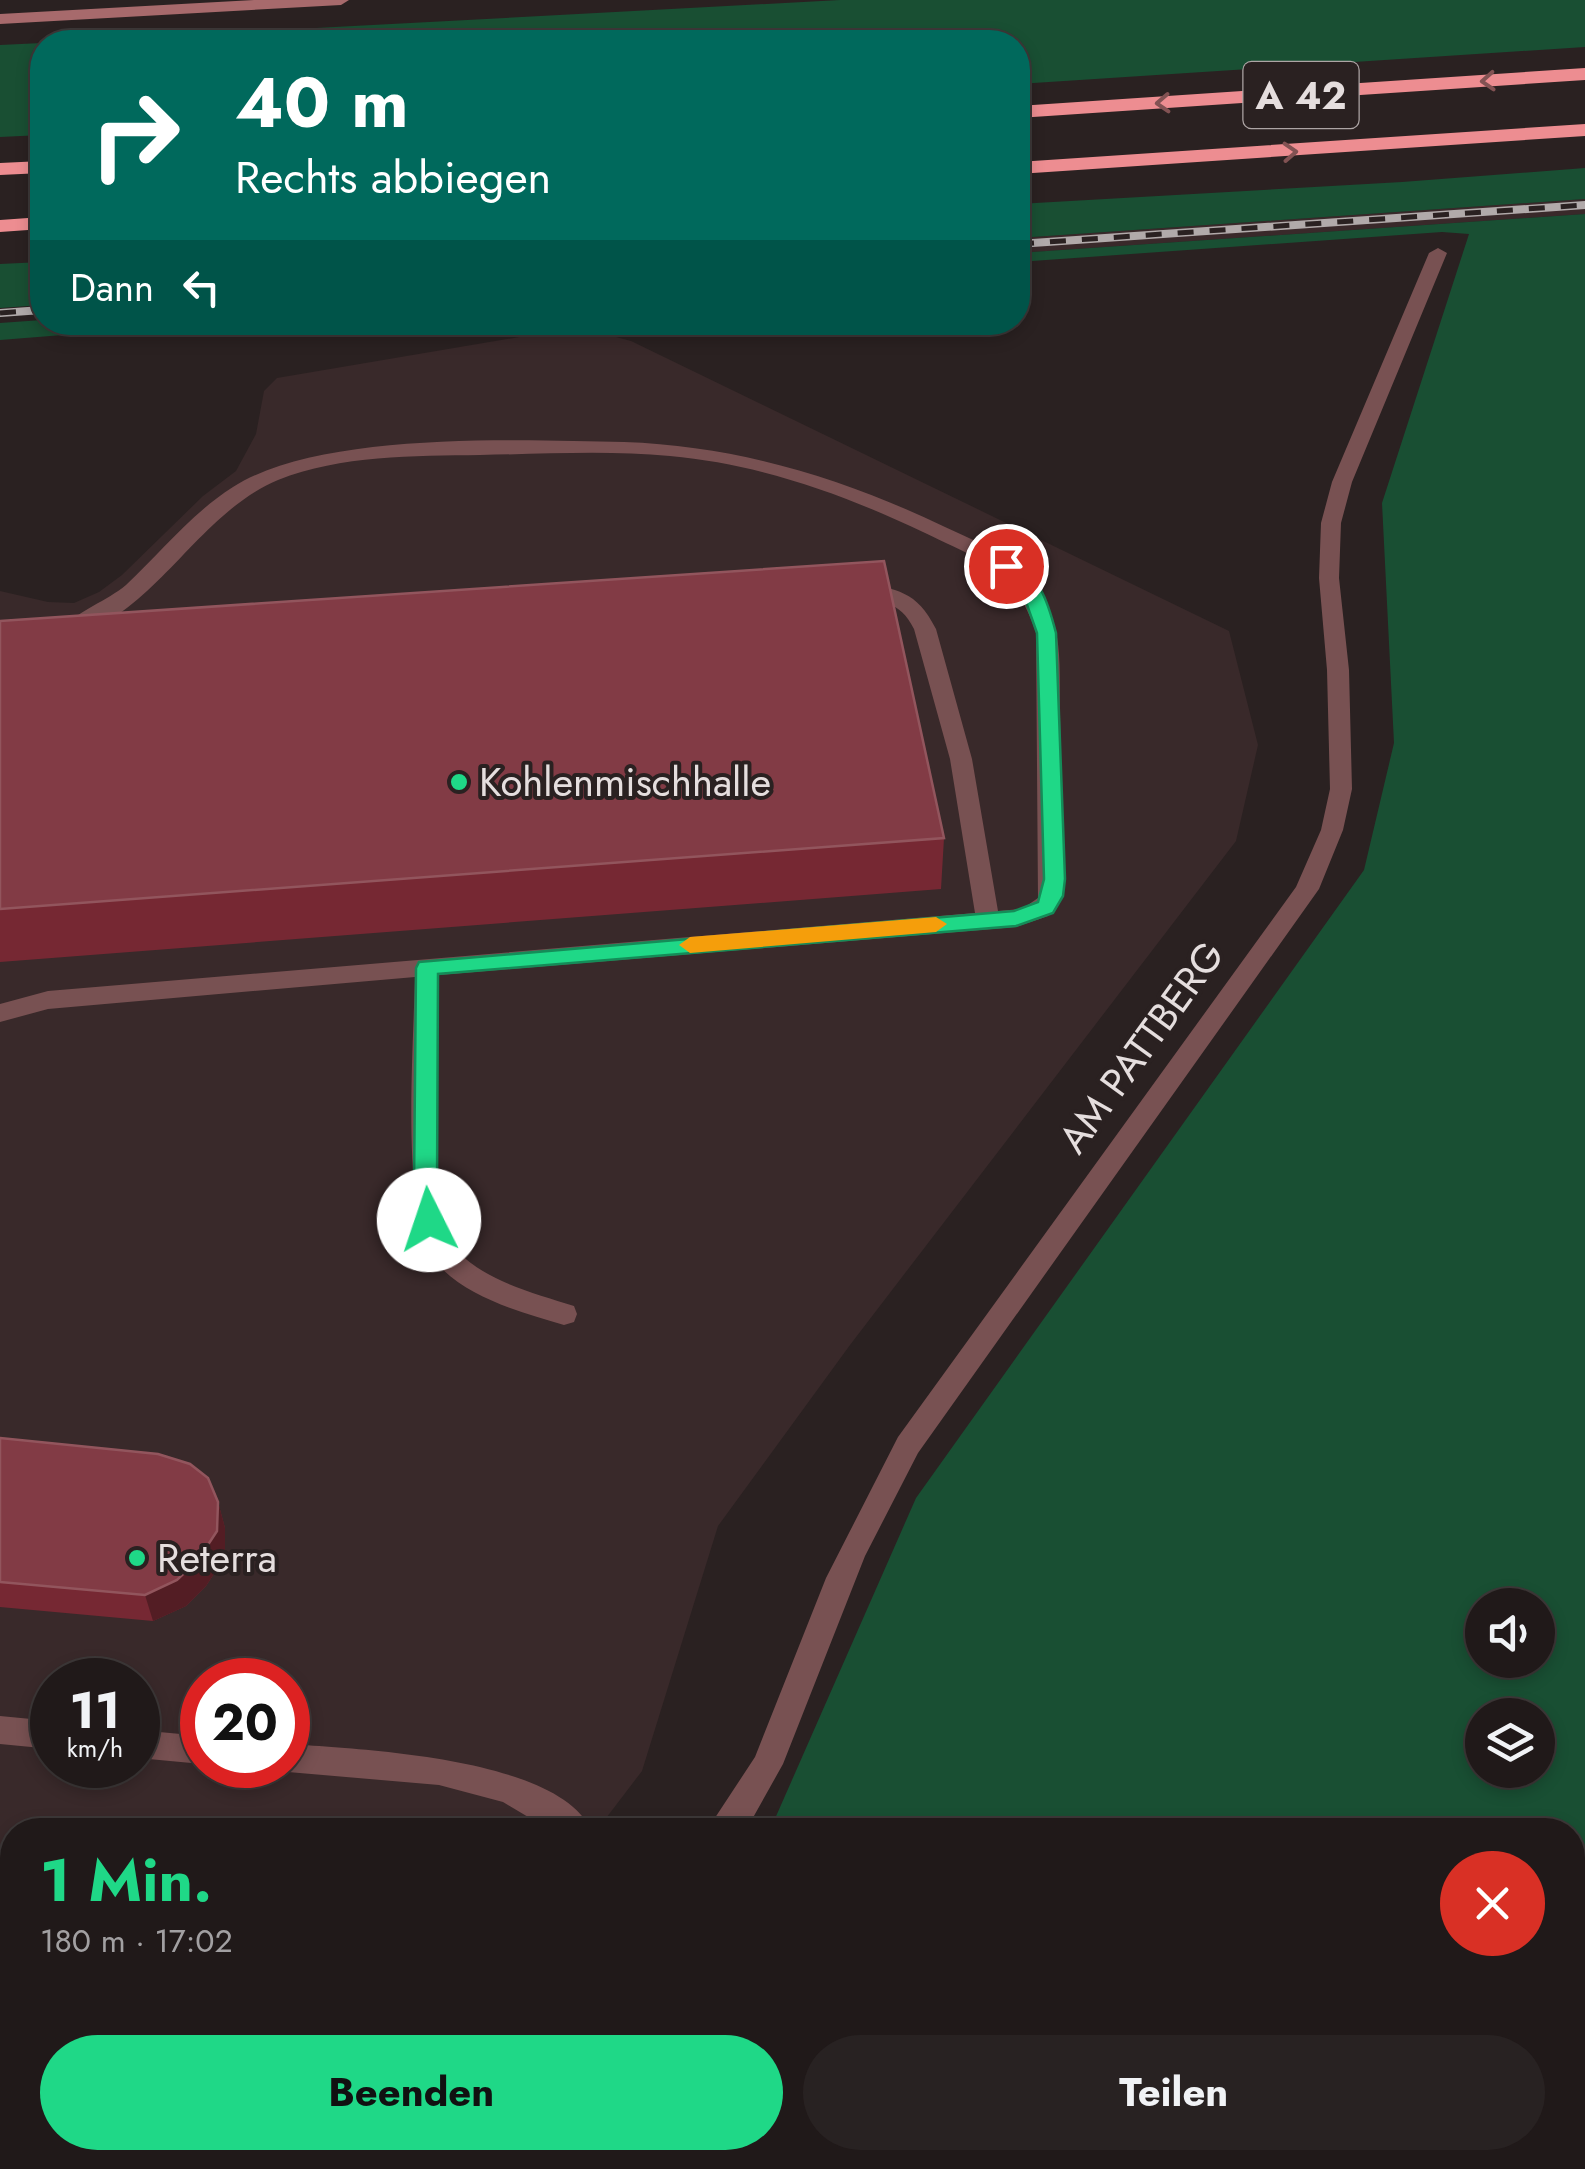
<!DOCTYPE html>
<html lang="de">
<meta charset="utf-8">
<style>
body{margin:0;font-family:Jost,sans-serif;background:#282222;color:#f1f3f6;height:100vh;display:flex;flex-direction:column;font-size:38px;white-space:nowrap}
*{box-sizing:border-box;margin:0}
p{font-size:32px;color:#a2a0a2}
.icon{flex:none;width:55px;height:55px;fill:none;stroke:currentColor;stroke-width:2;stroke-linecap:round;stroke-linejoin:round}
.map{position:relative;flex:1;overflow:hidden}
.sheet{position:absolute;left:0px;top:1818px;width:1585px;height:352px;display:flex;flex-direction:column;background:#201919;border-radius:40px 40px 0 0;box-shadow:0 5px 15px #0003,0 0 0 2px #3d3838}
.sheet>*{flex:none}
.banner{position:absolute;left:30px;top:30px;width:1000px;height:305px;border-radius:40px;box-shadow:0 5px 15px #0003,0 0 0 2px #3d3838;background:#00695c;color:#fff;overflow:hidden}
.controls{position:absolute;left:1465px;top:1588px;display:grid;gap:20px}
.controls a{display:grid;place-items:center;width:90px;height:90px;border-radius:50%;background:#201919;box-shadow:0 5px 15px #0003,0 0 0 2px #3d3838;font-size:50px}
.speed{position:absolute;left:30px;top:1658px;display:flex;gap:20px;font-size:50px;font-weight:700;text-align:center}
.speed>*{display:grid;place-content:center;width:130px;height:130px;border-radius:50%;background:#201919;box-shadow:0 5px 15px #0003,0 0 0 2px #3d3838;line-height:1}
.speed small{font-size:25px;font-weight:400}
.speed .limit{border:15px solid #d22;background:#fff;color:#111}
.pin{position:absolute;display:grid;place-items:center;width:85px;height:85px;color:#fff;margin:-42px;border:5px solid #fff;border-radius:50%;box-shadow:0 2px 10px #0007}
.me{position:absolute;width:110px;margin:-55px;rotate:356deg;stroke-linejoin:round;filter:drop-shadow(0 0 8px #0008)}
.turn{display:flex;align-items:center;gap:35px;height:210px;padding:0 40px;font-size:45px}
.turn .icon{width:130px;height:130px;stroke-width:2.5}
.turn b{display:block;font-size:70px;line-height:85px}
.then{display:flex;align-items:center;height:95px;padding:0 40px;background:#0003;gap:20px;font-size:38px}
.round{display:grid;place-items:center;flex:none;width:105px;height:105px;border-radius:52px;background:#282222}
.head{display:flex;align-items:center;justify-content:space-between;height:170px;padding:0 40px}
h1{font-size:60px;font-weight:700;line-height:75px;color:#1fd887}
.primary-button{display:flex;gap:20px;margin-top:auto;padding:20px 40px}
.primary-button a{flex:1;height:115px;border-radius:60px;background:#1fd887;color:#111;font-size:40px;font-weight:700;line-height:115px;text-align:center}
.primary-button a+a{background:#282222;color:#f1f3f6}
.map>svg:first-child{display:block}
</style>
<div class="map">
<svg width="1585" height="2169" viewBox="0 0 1585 2169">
<rect width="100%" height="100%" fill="#2a2121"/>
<path fill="#39292a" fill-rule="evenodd" d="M1585,199V214L1018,253V238Z
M561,330L597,332L631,341L1229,631L1258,745L1236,841L850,1345L718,1526L642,1771L597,1830H12V2158H514L511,2169H0V591L48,602L74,603L99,592L122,575L203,496L236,471L256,434L264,391L277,378ZM52,1680H138V1765H52ZM202,1680H288V1765H202Z"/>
<path fill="#194f33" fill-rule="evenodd" d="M840,0H1585V47L1018,84V42H54Z
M42,43V135L0,137V45Z
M1585,168V199L1018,238V204L1402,182Z
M1585,214V2169H675L677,2158H1572V1830H770L916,1498L1364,870L1394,743L1382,503L1469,234L1442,232L1018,262V253ZM1538,1605V1660H1482V1605ZM1538,1715V1770H1482V1715Z
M42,262V305L0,308V264Z
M42,320V322L214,323L0,340V323Z"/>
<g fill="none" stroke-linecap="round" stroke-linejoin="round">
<path fill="#785152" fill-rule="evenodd" d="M624,442C738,446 843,478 945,527C988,547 1030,562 1049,609C1063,641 1059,679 1060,714C1061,774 1062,835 1064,896L1048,916L1016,927L439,975C439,1027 427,1218 456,1250C487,1282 533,1293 574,1306L577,1314L574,1322L564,1325C520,1312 464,1297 434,1260C400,1216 414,1039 415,977L48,1009L0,1022V1004L48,991L975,913L950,759L914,629C900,600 879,601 851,594L848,589L851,584L858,582C898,590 916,590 936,629L972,759L998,911L1022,909L1038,898L1036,633C1015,568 980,560 923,532C843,494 759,464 670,456C607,450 543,454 480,455C414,456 341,455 278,480C198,513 155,614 74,635L63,628C79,610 107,601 126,585C161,552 192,513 233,487C321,431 520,440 624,442Z"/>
<path fill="#785152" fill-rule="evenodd" d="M1438,248L1447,253L1352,482L1341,523L1339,578L1349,670L1352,789L1343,830L1319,889L918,1453L865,1556L783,1764L750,1823L744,1830H707L755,1757L826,1578L898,1437L1296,887L1321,830L1330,789L1327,670L1319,578L1321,523L1332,482L1429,253Z
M0,1716L52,1721V1749L0,1744Z
M138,1730L202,1736V1764L138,1758Z
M288,1744C358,1749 558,1757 591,1830H550L503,1802L439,1785L288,1772L276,1765H288Z
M610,2158H644L642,2169H608Z"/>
<path fill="#a76a6c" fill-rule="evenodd" d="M254,0H349L341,5L0,24V14Z"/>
<path fill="#ed8d91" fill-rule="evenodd" d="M1585,68V80L1018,118V106Z
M1585,124V136L1018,174V162Z
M42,161V173L0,175V163Z
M42,217V229L0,232V220Z"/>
<g stroke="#b1aaaa" stroke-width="8">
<path id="rail" d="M1018,244L1585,205
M0,313L42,310"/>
</g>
<use href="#rail" stroke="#2a2121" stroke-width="5" stroke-dasharray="16" stroke-linecap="butt"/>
</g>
<path fill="#762833" d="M0,621L944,838L941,889L0,962Z
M0,1438L218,1502L225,1528V1557L206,1586L186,1606L153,1621L0,1607Z"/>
<path fill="#531d24" d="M218,1502L225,1528V1557L206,1586L186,1606L153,1621L145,1595Z
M10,1877L12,1882V2138L10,2169H0V1990Z"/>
<path fill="#823b45" stroke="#92555d" stroke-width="2.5" d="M884,561L944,838L0,909V621Z
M0,1438L158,1454L190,1464L208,1478L218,1502L217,1531L198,1560L177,1580L145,1595L0,1582Z
M10,1877L0,1990V1878Z"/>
<defs><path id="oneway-chevron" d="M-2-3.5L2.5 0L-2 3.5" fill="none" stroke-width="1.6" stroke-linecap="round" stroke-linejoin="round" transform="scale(2.5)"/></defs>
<g stroke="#825253">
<use href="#oneway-chevron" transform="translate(1488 81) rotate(176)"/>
<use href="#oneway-chevron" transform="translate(1163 103) rotate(177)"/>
<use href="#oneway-chevron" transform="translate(1290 152) rotate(-3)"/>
</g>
<path fill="#1fd887" stroke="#148c58" stroke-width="2.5" d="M1006,560C1039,571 1048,602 1056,633L1065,879L1063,896L1053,913L1016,926L438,974L437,1188L441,1220L438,1227H421L414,1188L416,968L419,962L1014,911L1038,902L1044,879L1037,633L1020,585L997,566Z"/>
<path fill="#f59e0b" d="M936,917L947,924L936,932L690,953L679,945L690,937Z"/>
<g fill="#1fd887" stroke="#2a2121" stroke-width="4">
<circle cx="459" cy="782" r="10"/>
<circle cx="137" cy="1558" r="10"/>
</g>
<g text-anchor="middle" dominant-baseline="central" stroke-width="8" stroke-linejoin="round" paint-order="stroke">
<rect fill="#2a2121" stroke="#ada5a5" stroke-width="2.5" x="1243.5" y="62" width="115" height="66" rx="8"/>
<g font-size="38" font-weight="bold" fill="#e5dede">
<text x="1301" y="95">A 42</text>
</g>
<g font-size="40" fill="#e5dede" stroke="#2a2121" text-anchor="start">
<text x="479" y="782">Kohlenmischhalle</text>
<text x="157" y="1558">Reterra</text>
</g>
<g font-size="40" fill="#e5dede" stroke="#2a2121">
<text transform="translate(1141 1047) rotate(-54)">AM PATTBERG</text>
</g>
</g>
</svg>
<div class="controls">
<a><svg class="icon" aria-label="sound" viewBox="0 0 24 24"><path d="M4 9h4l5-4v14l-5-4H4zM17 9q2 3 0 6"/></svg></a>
<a><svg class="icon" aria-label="layers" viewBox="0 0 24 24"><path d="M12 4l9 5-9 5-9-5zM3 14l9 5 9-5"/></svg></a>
</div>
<div class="speed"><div>11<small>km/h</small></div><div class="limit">20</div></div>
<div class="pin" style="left:1006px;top:566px;background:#d93025"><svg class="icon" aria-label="arrive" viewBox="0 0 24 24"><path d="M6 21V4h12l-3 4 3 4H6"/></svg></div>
<svg class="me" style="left:429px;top:1220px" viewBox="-20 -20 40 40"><circle r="19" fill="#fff"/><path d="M0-13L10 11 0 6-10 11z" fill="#1fd887"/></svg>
<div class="banner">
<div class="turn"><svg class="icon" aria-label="right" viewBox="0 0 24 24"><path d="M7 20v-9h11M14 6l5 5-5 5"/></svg><div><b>40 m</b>Rechts abbiegen</div></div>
<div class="then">Dann<svg class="icon" aria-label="left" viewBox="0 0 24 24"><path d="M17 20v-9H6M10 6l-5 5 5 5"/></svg></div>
</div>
<section class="sheet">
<div class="head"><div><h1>1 Min.</h1><p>180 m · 17:02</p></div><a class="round" style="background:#d93025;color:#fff"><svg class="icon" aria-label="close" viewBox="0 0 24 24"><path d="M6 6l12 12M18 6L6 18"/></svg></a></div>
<div class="primary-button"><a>Beenden</a><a>Teilen</a></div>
</section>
</div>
